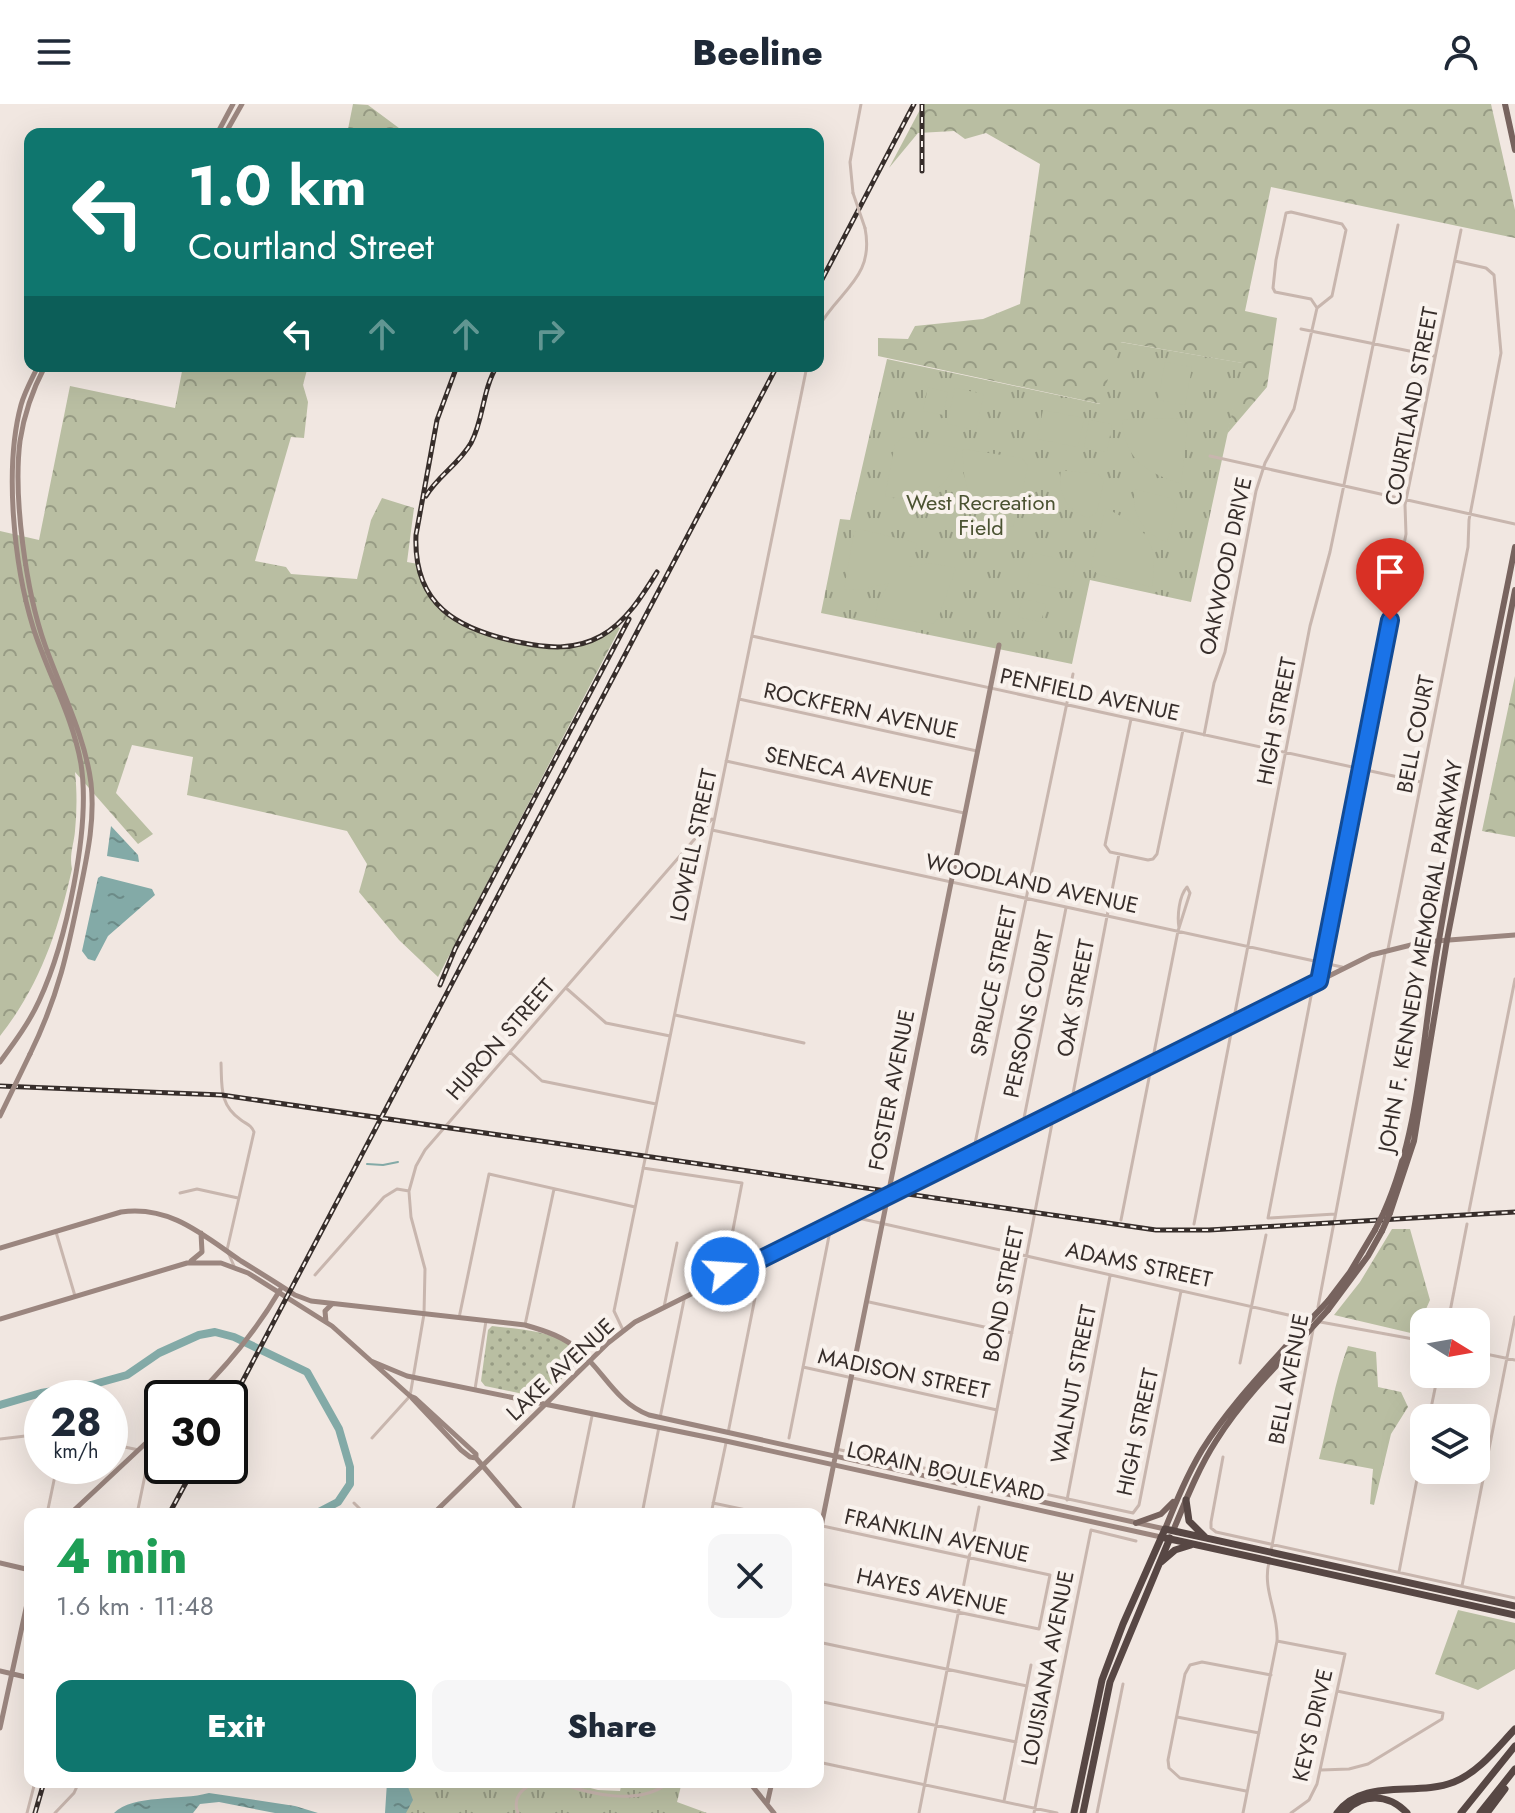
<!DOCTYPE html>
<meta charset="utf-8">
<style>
body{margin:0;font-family:Jost,sans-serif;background:#f6f6f7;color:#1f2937;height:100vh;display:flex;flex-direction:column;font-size:30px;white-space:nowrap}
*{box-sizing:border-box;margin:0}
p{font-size:26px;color:#747a83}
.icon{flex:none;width:44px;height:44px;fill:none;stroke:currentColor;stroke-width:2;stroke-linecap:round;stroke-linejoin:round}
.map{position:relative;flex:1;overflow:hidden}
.panel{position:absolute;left:24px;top:1404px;width:800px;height:280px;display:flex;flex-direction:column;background:#fff;border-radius:16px;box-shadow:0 8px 32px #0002}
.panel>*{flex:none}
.top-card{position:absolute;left:24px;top:24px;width:800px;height:244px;border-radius:16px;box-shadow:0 8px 32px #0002;background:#0f766e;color:#fff;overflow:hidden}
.needle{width:52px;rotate:101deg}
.fabs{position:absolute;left:1410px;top:1204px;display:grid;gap:16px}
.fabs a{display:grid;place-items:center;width:80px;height:80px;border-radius:16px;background:#fff;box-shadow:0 8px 32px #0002;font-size:40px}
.speed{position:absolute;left:24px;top:1276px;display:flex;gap:16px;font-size:40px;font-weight:700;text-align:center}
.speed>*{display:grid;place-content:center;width:104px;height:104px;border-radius:50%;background:#fff;box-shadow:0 8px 32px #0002;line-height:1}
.speed small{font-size:20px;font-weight:400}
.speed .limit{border:4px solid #111;border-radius:12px;background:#fff;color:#111}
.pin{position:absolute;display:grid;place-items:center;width:68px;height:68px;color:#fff;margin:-82px -34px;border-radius:50% 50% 50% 0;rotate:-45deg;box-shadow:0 0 8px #0007}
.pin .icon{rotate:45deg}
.me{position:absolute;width:88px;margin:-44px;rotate:72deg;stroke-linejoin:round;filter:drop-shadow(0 0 6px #0008)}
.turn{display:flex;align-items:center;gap:28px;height:168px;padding:0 32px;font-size:36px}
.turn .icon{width:104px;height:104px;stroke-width:2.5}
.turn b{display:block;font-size:56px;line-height:68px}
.lanes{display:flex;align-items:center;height:76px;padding:0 32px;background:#0003;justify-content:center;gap:40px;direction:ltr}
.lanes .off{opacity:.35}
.round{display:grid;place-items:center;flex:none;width:84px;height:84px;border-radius:16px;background:#f6f6f7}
.head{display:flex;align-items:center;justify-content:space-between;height:136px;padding:0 32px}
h1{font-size:48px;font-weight:800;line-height:60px;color:#1e9e55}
.cta{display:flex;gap:16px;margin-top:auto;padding:16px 32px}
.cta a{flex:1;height:92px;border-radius:16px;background:#0f766e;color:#fff;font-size:32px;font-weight:800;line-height:92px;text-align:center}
.cta a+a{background:#f6f6f7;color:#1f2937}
header{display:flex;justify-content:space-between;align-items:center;height:104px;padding:0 32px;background:#fff;font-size:36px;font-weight:800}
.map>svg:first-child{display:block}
</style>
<header><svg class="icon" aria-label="menu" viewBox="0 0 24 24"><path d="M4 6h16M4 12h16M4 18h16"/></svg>Beeline<svg class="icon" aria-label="person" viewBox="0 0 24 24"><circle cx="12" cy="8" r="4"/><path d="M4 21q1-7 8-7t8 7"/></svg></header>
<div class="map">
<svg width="1515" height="1709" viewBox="0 0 1515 1709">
<defs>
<pattern id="grass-dots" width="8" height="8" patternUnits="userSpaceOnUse" patternTransform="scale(2)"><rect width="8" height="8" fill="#b9bea2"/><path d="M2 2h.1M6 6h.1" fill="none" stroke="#979b84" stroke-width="1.8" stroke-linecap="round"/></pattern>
<pattern id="forest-crowns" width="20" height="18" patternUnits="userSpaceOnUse" patternTransform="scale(2)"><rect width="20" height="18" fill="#b9bea2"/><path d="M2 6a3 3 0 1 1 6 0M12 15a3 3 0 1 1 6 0" fill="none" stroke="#979b84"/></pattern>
<pattern id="park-tufts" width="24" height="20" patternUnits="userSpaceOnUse" patternTransform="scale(2)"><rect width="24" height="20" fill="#b9bea2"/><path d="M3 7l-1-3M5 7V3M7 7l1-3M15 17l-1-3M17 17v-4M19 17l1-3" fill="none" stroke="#979b84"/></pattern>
<pattern id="water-ripples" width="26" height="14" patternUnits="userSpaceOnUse" patternTransform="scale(2)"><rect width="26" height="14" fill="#83aaa7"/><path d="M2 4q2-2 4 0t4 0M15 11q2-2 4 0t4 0" fill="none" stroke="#6c8b88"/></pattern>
</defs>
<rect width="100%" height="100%" fill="#f1e7e1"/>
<path fill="url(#grass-dots)" d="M492,1222C516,1225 574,1227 581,1256L542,1294L485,1282L481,1277L488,1226Z"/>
<path fill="url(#forest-crowns)" d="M353,0L368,1L407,30H347Z
M923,0H1491L1515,106V134L1271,83L1245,207L1277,214L1267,283L1227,330L1242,259L1121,238L1101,300L878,252V234L908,235L915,222L983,215L1020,200L1040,60L986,29L965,35L954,27L918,29L889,64Z
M183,262H308L303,281L308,298L304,334L291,333L255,457L286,463L291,470L357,475L371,416L382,394L414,404L407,458L418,460C432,511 465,527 514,537C552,545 584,547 616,522L620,524L438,873L399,836L359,788L367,760L347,727L187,691L193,653L132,641L116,689L153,730L138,740L75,668C77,687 77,707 75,727C74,740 69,751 72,765C58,827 40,881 0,932V427L39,436L70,282L175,304Z
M1515,572V733L1482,727Z
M1392,1125H1410L1430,1196L1415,1230L1334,1211L1360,1178Z
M1348,1242L1376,1248L1378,1283L1401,1288L1408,1303L1391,1330L1374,1401L1370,1400L1373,1365L1319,1355C1329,1317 1334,1279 1348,1242Z
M1458,1506L1515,1519V1565L1478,1586L1435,1570Z"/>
<path fill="url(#park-tufts)" d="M1120,238L1243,259L1191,498L1090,476L1072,560L821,509L840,415L850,416L887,255L1100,300Z
M396,1678H567L598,1686L620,1687L622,1678H682L677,1698L707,1709H396Z"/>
<path fill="#b9bea2" d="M1165,258L1192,263L1185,301L1158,296Z
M928,283L948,288L943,311L923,307Z
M955,284L984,290L976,326L947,320Z
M1043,306L1084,314L1078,343L1037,335Z
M1182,314L1188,321L1181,380C1144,367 1126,357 1122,316Z
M1089,316L1112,320L1107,348L1084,344Z
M903,333L958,344C956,352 954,363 950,370C937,393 908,398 885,392L895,340Z
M963,345L1022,354L1028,362L1013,423C971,410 962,387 963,345Z
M1061,366L1098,370L1104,377L1097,408L1088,414C1067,407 1057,389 1061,366Z
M1135,385L1171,394L1177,402L1167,438C1144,431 1130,408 1135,385Z
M1106,404C1146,425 1159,434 1152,483L1097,470L1091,460Z
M860,425L917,439L909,463L930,459L956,464L938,515L932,520L875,513L878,499L889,479L860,486L844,485L854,428Z
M1033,449L1076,458L1070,487L1027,478Z
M1022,495L1046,500L1041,518L1018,513Z"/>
<path fill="url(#water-ripples)" d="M111,722L138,751L139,758L107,752Z
M101,772L152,785L155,791L108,832L95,857L88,855L82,847L98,774Z
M387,1678H406L413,1696L406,1709H385Z
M209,1689L295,1702L318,1709H275L219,1698L200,1700L193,1709H114C133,1690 180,1697 209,1689Z"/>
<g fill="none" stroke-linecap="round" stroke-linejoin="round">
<path stroke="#83aaa7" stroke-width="2" d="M367,1060L383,1061L398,1058"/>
<path stroke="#83aaa7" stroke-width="8" d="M0,1301L41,1289L91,1281L127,1271L159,1249L199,1231L215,1228L234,1233L307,1268L339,1325L350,1363V1380L338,1398L315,1410"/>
<path stroke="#c8b6ae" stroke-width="3" d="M853,89L850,58L861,0
M818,224C839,186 875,174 865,124
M1301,225L1434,252
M1210,352L1515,420
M752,532L1421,678
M739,595L977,647
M1131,615L1105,741L1110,748L1148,756L1153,755L1157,750L1183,626
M1204,631L1214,579L1225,548L1256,387L1265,359L1294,305L1317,204L1332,192L1346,126L1342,120L1291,108L1286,109L1276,156L1273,184L1275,188L1311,195L1317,204
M726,657L964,709
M712,726L1342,863
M1388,845L1468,443L1469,416L1501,249L1494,171L1486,164L1455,157
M1319,876L1406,430L1405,401L1461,126
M1313,882L1268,1114L1335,1110
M566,884L606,919L670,932
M675,911L804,939
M510,948L542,977L656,1000
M221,959C222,982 219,1001 241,1016C248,1021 251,1021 254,1028L227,1146L234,1162
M1071,1000L1119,750
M1022,1024L1066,804
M973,1049L1073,570
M643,1064L742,1079L725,1167L727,1172
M180,1089L197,1085L238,1094
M1469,1107L1515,875
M849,1112L1315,1217L1424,1237
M1121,1116L1178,827L1190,789L1187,783C1179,792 1177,812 1179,824
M1194,1120L1310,522L1330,448L1398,121
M56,1128L75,1192
M315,1171L384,1093L397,1085L409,1087L416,1062L425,1046L712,715
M869,1198L1012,1229
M664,1203L677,1139
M1318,1203L1385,849
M459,1214L489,1070L635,1103
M1448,1218L1467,1120
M525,1221L554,1085
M623,1226L614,1207L807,262
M1476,1248L1515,1256
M1240,1259L1266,1131
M803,1263L997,1306
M475,1285L486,1217
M660,1314L684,1196
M1429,1314L1438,1270
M728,1329L755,1194V1185L746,1165
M372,1334L410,1292L424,1210L425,1165L411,1113L409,1088
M789,1334L831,1122
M0,1335L42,1330
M110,1340L139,1346
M836,1345L1133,1409L1139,1401L1181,1187
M1223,1353L1211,1418V1424L1216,1428L1515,1494
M983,1378L1054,1009
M1067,1396L1110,1172
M354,1399L365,1410
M713,1399L765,1410
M47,1410L57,1362
M137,1410L149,1352L145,1340
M572,1410L592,1312
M642,1410L659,1323
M711,1410L726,1339
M818,1421L1050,1471L1039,1525L818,1479
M1271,1447L1313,1226
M1399,1468L1424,1339
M1462,1482L1515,1213
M1277,1537L1345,1550L1317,1680L1309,1696L1291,1709
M818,1538L1027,1582
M818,1597L1016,1638
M1177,1613L1259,1629
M818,1658L1057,1709
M1321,1666L1349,1665L1368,1660L1442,1615L1443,1609L1337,1587
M557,1678C589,1690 640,1703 669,1678
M1246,1687L1180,1674L1169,1664L1168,1656L1185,1570L1190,1561L1202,1558L1271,1571
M1004,1697L1031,1561
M27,1709L35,1678
M55,1709L74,1689L79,1678
M518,1709C512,1694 522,1684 536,1678
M919,1709L979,1403
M1034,1709L1091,1426L1136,1437
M1097,1709L1123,1580
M1243,1709L1277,1537C1279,1509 1262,1486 1269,1458"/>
<path stroke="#9b867f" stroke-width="5" d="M217,30L233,0
M225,30L242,0
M30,950C59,891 68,846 81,782C88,748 95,714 91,679C85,632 61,586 45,541C26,488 13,393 20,337C24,310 33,285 45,262
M0,958C14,939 29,919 39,897C66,839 91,724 81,660C73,613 47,568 33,523C14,461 4,364 21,301C25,287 32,275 38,262
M0,1144L121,1108C170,1101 203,1131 241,1157C259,1168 277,1179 295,1191L311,1197L525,1221C546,1227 565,1233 581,1248C605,1270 617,1299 649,1311L1165,1425
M191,1157L202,1148L201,1129
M0,1215L187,1159H221L248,1169L332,1222L410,1292L415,1294L476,1350V1354L470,1353L461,1346L412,1294
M326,1218L325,1207L332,1200
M371,1257L407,1272L726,1337L1161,1433
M194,1294C228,1261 256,1227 280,1186
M476,1354L524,1410
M70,1410L162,1324
M433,1410L608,1239L635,1218L1371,851L1423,838L1515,831
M818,1438L999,541
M0,1459L30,1466
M0,1567L30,1574
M0,1624L30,1486
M749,1678L774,1709
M767,1700L772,1678"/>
<path stroke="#77635e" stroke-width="6" d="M1505,0L1515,46
M1384,1108C1421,1025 1422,930 1438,842C1460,708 1489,576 1515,443
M1390,1109L1414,1037L1447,836L1515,486
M1328,1197L1350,1168L1375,1126
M1328,1206L1368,1152L1382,1127
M1136,1419L1161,1410L1173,1398
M1165,1425C1176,1398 1187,1371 1202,1346C1229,1303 1264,1267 1297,1230
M1173,1427C1186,1396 1198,1365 1216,1337C1239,1300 1270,1268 1300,1237"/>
<path stroke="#574744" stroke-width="7" d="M1186,1396L1189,1417L1205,1433
M1161,1433L1515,1511
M1161,1458L1175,1446L1191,1441
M1074,1709L1102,1576L1123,1520L1165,1425L1515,1502
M1083,1709L1110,1578L1170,1434
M1337,1709C1363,1673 1416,1693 1454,1678C1479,1668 1497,1644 1515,1625
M1344,1709C1362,1688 1389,1690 1407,1709
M1461,1709L1515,1642
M1480,1709L1515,1665
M1487,1709L1505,1685"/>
<g stroke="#372e2b" stroke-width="5">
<path id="rail" d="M922,67V0
M818,183L914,0
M457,262L437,316L416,431C413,501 457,525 518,538C547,544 574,547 601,532C626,518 642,492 657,468
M426,392C438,372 459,360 471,339C484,315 482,286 497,262
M440,881L455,845L629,515
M0,982L222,991L1156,1126H1209L1515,1108
M230,1301L777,262
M169,1410L195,1362
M35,1709L44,1678"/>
</g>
<use href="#rail" stroke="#f9f2ed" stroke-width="2" stroke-dasharray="6" stroke-linecap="butt"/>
<path stroke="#c8b6ae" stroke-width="3" d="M853,89L865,124"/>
<path stroke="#9b867f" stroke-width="5" d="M0,1012L30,950"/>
<path stroke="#77635e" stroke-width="6" d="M1375,1126L1384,1108
M1382,1127L1390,1109
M1297,1230L1328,1197
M1300,1237L1328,1206"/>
</g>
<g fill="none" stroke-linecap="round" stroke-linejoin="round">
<g stroke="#114b97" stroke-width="20">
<path id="route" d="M725,1167L727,1172L1319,877L1390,516"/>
</g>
<use href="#route" stroke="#1a73e8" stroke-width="14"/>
</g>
<g text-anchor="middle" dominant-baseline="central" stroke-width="8" stroke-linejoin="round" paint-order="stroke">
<g font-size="22" fill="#372e2b" stroke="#f9f2ed">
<text transform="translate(1411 302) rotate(-79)">COURTLAND STREET</text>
<text transform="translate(1225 462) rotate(-78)">OAKWOOD DRIVE</text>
<text transform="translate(1090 590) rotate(12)">PENFIELD AVENUE</text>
<text transform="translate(861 606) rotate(12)">ROCKFERN AVENUE</text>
<text transform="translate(1276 617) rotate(-79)">HIGH STREET</text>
<text transform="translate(1415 630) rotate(-79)">BELL COURT</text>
<text transform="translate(849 667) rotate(12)">SENECA AVENUE</text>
<text transform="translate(693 741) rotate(-78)">LOWELL STREET</text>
<text transform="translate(1032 779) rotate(12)">WOODLAND AVENUE</text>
<text transform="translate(1420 852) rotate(-80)">JOHN F. KENNEDY MEMORIAL PARKWAY</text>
<text transform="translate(993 877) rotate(-78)">SPRUCE STREET</text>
<text transform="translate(1075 894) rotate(-79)">OAK STREET</text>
<text transform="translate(1028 910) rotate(-78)">PERSONS COURT</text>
<text transform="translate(500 935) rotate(-49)">HURON STREET</text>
<text transform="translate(891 986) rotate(-79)">FOSTER AVENUE</text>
<text transform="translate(1139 1160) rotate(12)">ADAMS STREET</text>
<text transform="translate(1003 1190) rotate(-79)">BOND STREET</text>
<text transform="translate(560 1265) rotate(-43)">LAKE AVENUE</text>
<text transform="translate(904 1269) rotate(12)">MADISON STREET</text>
<text transform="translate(1288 1275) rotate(-79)">BELL AVENUE</text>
<text transform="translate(1073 1280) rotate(-79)">WALNUT STREET</text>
<text transform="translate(1137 1328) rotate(-78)">HIGH STREET</text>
<text transform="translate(946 1367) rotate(13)">LORAIN BOULEVARD</text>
<text transform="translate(937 1431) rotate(12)">FRANKLIN AVENUE</text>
<text transform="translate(932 1487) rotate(12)">HAYES AVENUE</text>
<text transform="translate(1047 1564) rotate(-79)">LOUISIANA AVENUE</text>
<text transform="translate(1312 1621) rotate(-77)">KEYS DRIVE</text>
</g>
<g font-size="22" fill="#4b5332" stroke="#f9f2ed">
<text x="981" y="398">West Recreation<tspan x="981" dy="25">Field</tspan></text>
</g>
</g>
</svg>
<div class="fabs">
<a><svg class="needle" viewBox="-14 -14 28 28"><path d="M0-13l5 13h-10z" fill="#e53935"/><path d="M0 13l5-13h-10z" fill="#747a83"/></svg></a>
<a><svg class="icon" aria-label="layers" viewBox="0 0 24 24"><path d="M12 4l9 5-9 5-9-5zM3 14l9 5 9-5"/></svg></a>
</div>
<div class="speed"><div>28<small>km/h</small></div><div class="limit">30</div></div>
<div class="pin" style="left:1390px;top:516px;background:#d93025"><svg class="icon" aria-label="arrive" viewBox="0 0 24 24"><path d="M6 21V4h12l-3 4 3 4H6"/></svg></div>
<svg class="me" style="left:725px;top:1167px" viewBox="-20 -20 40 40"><circle r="17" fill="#1a73e8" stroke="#fff" stroke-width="3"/><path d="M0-11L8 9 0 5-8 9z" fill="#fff"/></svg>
<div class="top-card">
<div class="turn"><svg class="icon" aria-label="left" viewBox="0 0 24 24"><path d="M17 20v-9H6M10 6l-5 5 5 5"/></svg><div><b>1.0 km</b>Courtland Street</div></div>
<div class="lanes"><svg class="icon" aria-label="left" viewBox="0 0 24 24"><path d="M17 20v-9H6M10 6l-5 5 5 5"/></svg><svg class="icon off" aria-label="ahead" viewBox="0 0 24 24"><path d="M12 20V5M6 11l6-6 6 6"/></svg><svg class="icon off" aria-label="ahead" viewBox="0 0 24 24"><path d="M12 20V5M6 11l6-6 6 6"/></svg><svg class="icon off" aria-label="right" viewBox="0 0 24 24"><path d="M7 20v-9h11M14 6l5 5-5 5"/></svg></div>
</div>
<section class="panel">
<div class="head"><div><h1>4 min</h1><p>1.6 km · 11:48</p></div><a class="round"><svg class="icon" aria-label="close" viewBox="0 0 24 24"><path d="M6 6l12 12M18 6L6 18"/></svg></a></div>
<div class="cta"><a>Exit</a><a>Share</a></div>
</section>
</div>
